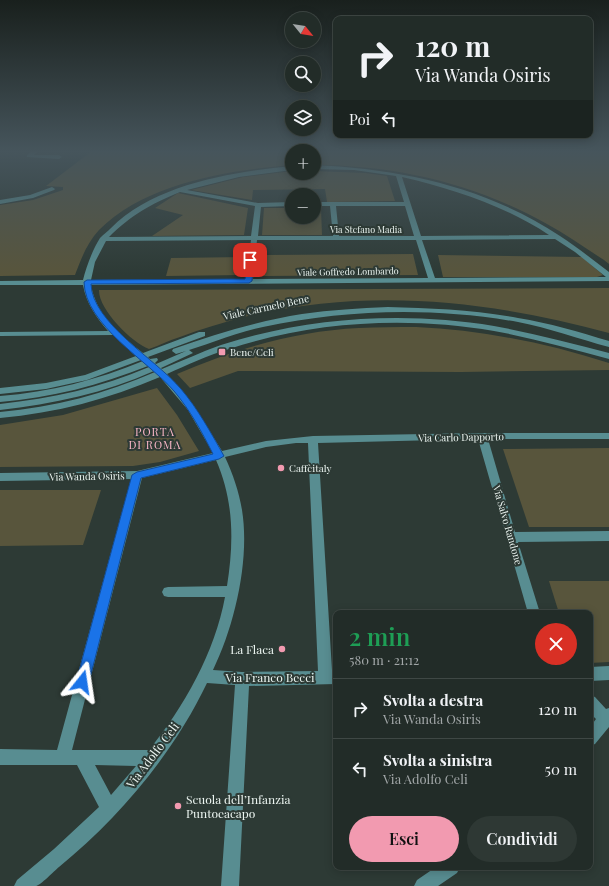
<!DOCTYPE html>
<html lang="it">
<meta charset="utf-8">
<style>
body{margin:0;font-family:"Playfair Display",serif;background:#2e3834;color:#f1f3f6;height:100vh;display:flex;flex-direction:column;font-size:15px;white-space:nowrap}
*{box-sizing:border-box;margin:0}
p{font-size:13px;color:#a2a7a8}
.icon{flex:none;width:22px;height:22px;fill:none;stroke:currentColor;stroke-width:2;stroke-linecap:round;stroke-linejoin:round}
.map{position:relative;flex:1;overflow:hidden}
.panel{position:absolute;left:333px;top:610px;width:260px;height:260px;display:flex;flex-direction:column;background:#222c28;border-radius:8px;box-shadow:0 2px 10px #0003,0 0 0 1px #3f4845}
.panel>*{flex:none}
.banner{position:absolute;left:333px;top:16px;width:260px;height:122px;border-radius:8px;box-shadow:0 2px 10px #0003,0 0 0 1px #3f4845;background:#222c28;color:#f1f3f6;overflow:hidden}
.needle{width:26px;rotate:120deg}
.controls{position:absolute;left:285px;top:12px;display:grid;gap:8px}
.controls a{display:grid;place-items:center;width:36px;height:36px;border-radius:50%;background:#222c28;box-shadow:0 2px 10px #0003,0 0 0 1px #3f4845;font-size:20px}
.pin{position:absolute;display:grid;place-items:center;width:34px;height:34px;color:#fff;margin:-17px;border-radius:8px;box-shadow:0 2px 6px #0006}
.me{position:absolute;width:44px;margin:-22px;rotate:15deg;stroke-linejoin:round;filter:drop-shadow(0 0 3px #0008)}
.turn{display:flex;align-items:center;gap:14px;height:84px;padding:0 16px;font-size:18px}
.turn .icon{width:52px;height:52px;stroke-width:2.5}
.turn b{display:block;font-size:28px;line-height:34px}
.then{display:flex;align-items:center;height:38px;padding:0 16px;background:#0003;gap:8px;font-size:15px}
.round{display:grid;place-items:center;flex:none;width:42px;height:42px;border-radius:21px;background:#2e3834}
.summary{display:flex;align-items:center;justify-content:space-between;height:68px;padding:0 16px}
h1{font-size:24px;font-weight:600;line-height:30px;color:#1e9e55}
.cta{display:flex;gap:8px;margin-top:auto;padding:8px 16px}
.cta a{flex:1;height:46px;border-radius:24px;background:#f29ab0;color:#111;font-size:16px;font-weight:600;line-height:46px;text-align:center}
.cta a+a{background:#2e3834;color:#f1f3f6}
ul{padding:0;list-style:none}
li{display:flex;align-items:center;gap:12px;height:60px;padding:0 16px;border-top:1px solid #3f4845}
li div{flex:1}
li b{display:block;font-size:15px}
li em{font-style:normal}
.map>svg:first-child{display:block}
</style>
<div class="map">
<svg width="609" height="886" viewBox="0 0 609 886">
<rect width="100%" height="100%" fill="#2d3a35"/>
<path fill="#58553c" d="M92,151H609V264L604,260C585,248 567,235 547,224C476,184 396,165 314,165V151H292V165C229,170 145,183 99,230C87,243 81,259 75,275L0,276V205L33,200L63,190V187L46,186Z
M292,171V173H314V171L365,173L387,176L395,201L327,202L325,189L253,190L252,200L191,190L243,177Z
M178,193L248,208L244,235L152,236L183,215L155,208Z
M264,208H292V217H314V208H321L322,235H262Z
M413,254L418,275L261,276L263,255Z
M438,255L582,257L603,275L597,277H443Z
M245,257L243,275L166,276L171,258Z
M609,288V333C487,300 368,287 244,317C222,323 201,329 180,337C169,340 159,346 149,349C132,343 98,309 99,290Z
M416,327C482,330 547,343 609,363V370L461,372L238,371L190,388L177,374C235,349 296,331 359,328C378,327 397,327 416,327Z
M157,388L177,415L199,451L160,462L133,466L0,467V425L63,415Z
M609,448V527H529L503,449Z
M0,490H101L83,545L0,546Z
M549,581H609V662L590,663V613H559Z"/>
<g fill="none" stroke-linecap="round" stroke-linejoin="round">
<path fill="#588d91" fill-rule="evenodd" d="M32,151H38L34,155H59L62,157L59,159L27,157V155Z
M314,165C402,169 486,187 560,236C577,247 593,260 609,272V281L91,285C96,315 120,335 143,353L199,332H205V336L148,357L150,359L157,358L158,360L155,363L156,364L186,351L189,350L193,353L161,368L162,369C182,361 201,352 221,345C308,317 404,311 494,326C533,333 571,343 609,353V359C571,349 533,338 494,331C407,316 313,321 229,349C208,355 187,365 167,374L194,406L222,451L266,441L313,436L482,433H609V439H488L515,532L609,531V541L518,542L540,613H528L478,439L318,443L332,670H336V684L249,686L239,886H221L235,685L207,683C173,754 120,817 59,867C54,871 41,885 36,886C29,886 21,886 14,886L17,880L54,849L99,807L77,765H0V749L57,750L131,479L0,481V473L137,471L213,453L188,410L160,377C109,399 56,413 0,418V412C54,407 105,394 155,372L154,371C105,393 53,404 0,410V404C52,398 101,388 149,367L148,366C100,385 51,398 0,402V396C50,392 97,380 143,361L141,360L87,380L46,389L0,394V388L46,383L85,375L136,356L113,335L0,336V332L108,331C96,317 86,303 83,285H0V281L83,280C86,267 93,249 100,238C103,235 108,231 111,228C155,184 232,172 292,166V170L239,177L187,190L258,203L292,202V206L261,207L258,236H333L330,206H314V202H404L396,176L354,170L314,169ZM402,177C454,189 505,206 549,235L421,236ZM180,192L255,206L251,236L109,237C131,215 151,204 180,192ZM336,206H405L414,236H339ZM555,239L575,252L606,277L435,278L422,240ZM251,240L246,279L91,280L95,262L106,241ZM257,240H416L428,278L253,279ZM296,443H308L318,671L242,672L213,670C235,625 250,559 242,510C239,492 233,474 225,457L266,447ZM216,460C234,501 234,542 227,586L168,587L164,588L162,592L164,596L168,597H225C215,652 184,707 149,750H72L142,478ZM95,765L136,766L111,795Z
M52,187L55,189L54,190L33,198L0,204V200L30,195Z
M388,307C431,308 475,310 518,318C549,323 579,332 609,341V347C579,339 549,328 518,322C433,307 347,309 263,327C233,333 205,346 176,354L172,351L173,349C215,334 258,321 302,314C331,310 359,308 388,307Z
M609,666V680L590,681V667Z
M590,695L595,697L606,709L609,708V727L595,744L590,746V727L596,719L590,713Z
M436,867H460L457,873L438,886H414L417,880Z"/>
</g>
<linearGradient id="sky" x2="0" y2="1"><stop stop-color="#19201d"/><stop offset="0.55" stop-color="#46555c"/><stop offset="1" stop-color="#46555c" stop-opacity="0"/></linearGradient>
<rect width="609" height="275" fill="url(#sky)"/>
<path fill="#1a73e8" stroke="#114b97" d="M248,258L254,260L252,281L249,283L91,284C92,323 157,360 181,389C198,409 211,433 224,456L219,459L141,478L89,682L87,687L82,689L78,687L76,682L132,475L137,472L213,454C202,432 190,410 174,391C148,361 85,325 84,282L87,280L245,279Z"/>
<g fill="#f29ab0" stroke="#2d3a35" stroke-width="1.5">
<rect x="218" y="348" width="8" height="8" rx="2"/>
<circle cx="281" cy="468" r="4"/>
<circle cx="282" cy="649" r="4"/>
<circle cx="178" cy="806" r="4"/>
</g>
<g text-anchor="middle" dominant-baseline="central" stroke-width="4" stroke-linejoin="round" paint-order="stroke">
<g font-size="9" fill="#ebf4f0" stroke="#2d3a35">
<text x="366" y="229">Via Stefano Madia</text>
<text transform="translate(348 271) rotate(-1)">Viale Goffredo Lombardo</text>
</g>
<g font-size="10" fill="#ebf4f0" stroke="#2d3a35">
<text transform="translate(266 307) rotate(-12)">Viale Carmelo Bene</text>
<text transform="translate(461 437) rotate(-1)">Via Carlo Dapporto</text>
<text transform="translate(87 476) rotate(-1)">Via Wanda Osiris</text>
<text transform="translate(508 525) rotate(74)">Via Salvo Randone</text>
</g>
<g font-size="10" fill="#ebf4f0" stroke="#2d3a35" text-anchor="start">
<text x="230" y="352">Bene/Celi</text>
<text x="289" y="468">Caffèitaly</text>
</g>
<g font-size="11" letter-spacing="1" fill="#f9b6c6" stroke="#2d3a35">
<text x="155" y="431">PORTA<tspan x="155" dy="13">DI ROMA</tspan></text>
</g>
<g font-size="12" fill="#ebf4f0" stroke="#2d3a35" text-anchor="end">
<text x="274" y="649">La Flaca</text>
<text x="186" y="799" text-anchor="start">Scuola dell’Infanzia<tspan x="186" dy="14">Puntoeacapo</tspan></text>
</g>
<g font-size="12" fill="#ebf4f0" stroke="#2d3a35">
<text x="270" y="677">Via Franco Becci</text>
<text transform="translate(152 755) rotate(-53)">Via Adolfo Celi</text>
</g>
</g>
</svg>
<div class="controls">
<a><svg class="needle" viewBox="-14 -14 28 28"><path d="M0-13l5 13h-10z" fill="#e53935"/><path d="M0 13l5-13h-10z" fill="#a2a7a8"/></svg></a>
<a><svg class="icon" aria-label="search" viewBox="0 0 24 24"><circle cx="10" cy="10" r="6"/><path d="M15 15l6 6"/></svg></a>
<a><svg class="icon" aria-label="layers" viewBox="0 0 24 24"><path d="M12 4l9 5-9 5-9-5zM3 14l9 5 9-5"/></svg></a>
<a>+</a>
<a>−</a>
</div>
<div class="pin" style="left:250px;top:260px;background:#d93025"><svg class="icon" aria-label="arrive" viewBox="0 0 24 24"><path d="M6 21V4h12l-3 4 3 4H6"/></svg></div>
<svg class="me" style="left:82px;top:682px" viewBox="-20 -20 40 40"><path d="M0-17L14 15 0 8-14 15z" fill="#1a73e8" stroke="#fff" stroke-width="4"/></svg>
<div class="banner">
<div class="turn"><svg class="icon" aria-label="right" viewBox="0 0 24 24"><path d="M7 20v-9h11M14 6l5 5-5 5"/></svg><div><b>120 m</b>Via Wanda Osiris</div></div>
<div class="then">Poi<svg class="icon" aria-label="left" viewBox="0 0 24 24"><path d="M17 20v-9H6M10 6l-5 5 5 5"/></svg></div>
</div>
<section class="panel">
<div class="summary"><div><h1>2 min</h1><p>580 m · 21:12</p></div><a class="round" style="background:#d93025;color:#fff"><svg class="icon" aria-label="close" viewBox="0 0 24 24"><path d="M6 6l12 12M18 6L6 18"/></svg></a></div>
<ul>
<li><svg class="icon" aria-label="right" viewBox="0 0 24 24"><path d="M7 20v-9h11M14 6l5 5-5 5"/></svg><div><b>Svolta a destra</b><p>Via Wanda Osiris</p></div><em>120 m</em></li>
<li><svg class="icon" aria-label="left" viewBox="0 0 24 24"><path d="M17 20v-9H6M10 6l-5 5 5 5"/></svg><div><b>Svolta a sinistra</b><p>Via Adolfo Celi</p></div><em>50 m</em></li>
</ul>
<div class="cta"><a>Esci</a><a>Condividi</a></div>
</section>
</div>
